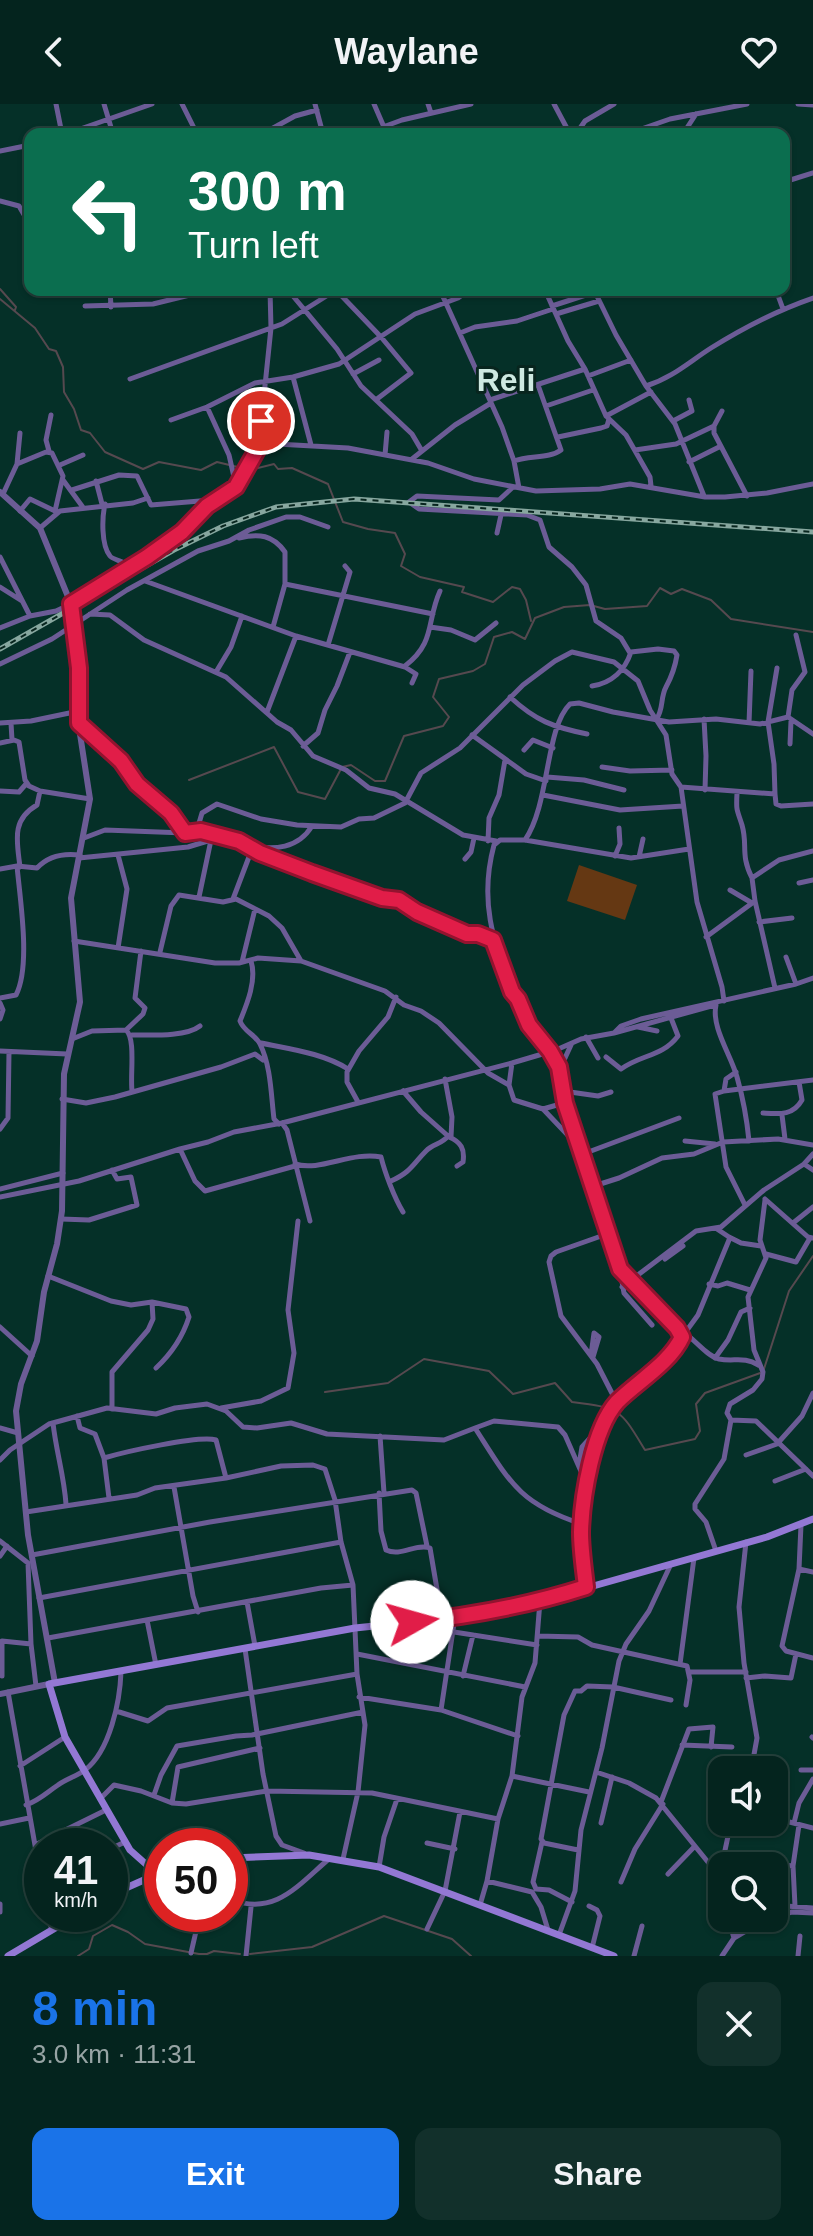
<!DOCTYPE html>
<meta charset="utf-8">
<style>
body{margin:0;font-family:Helvetica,sans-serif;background:#12302b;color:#f1f3f6;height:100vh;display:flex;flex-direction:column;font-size:30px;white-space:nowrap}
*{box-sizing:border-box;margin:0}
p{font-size:26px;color:#97a4a4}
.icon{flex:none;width:44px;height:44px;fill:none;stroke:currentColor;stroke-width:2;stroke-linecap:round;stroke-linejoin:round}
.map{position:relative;height:1852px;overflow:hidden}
.details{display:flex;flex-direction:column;background:#04241e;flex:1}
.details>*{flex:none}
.top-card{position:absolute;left:24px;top:24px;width:766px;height:168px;border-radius:16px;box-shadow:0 2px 6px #0004,0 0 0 2px #25413c;background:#0b6e4f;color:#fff;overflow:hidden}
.controls{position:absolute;left:708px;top:1652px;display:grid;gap:16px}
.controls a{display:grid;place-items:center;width:80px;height:80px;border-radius:16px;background:#04241e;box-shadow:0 2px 6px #0004,0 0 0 2px #25413c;font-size:40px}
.speed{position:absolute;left:24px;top:1724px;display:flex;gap:16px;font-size:40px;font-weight:700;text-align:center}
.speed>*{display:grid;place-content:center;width:104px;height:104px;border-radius:50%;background:#04241e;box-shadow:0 2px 6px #0004,0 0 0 2px #25413c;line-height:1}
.speed small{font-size:20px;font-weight:400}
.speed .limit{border:12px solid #d22;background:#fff;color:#111}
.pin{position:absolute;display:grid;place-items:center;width:68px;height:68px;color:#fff;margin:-34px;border:4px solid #fff;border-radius:50%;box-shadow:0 2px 8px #0007}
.me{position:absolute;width:88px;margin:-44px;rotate:83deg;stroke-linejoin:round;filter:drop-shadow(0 0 6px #0008)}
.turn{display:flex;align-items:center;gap:28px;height:168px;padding:0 32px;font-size:36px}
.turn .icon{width:104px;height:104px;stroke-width:2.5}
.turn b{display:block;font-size:56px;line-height:68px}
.round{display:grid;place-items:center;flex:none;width:84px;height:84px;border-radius:16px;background:#12302b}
.summary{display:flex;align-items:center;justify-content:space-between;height:136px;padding:0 32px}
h1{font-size:48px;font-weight:700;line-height:60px;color:#1a73e8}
.cta{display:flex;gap:16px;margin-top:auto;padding:16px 32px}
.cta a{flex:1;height:92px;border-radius:16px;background:#1a73e8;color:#fff;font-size:32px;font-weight:700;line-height:92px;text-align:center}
.cta a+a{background:#12302b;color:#f1f3f6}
header{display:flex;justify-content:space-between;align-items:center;height:104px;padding:0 32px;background:#04241e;font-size:36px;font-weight:700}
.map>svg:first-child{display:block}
</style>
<header><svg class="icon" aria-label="back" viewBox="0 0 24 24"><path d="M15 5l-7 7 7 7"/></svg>Waylane<svg class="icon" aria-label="heart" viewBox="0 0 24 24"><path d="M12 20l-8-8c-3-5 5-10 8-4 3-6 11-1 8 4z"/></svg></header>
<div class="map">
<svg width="813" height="1852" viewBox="0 0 813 1852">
<rect width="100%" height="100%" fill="#053028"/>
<path fill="#653813" d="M579,761L637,781L625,816L567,797Z"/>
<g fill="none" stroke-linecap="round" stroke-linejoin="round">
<path stroke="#56494f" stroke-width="2" d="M0,185L16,203L15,206
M0,195L35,224L49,245L56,247L63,263L64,288L74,305L81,326L90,329L105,348L143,365L159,358L201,366L217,358L250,366L274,360L278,365L292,364L328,380L343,418L368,425L395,429L405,450L401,462L420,473L464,483L462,488L493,498L512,483L520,485L526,496L531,517
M189,676L274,643L298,688L325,695L342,663L351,661L375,677H385L404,632L443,622L449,613L433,593L439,575L473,567L485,560L494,533L512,528L525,535L535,514L564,503L590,501L605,505L647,502L660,484L671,490L682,485L711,496L731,515L813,528
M325,1288L388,1279L424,1255L489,1267L513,1290L555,1279L572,1298C621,1304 620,1305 645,1346L695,1335L700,1327L696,1300L705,1289L763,1268L789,1187L813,1152
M250,1850L312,1843L384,1812L452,1835L471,1852
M78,1852L89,1845L93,1832L112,1821L128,1828L145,1840L199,1850H207L214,1847L240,1850"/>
<path stroke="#6c5c96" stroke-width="5" d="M56,0L62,30
M104,0L113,30
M182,0L197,30
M315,0L323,30
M374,0L387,30
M428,0L431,9
M554,0L570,30
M798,0L813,1
M264,29L295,12L317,6
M66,30L152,0
M364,30L402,16L471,0
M576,30L585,17L614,0
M627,30L670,15L747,0
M683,30L696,10
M0,47L30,41
M784,78L813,69
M0,97L19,102L30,121
M110,186L111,203
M288,186L337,245L361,282L412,330L422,347
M336,186L381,233L411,269L377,295
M440,186L502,323L514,357L519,384
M545,186L568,237L585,265L606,312L626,331L650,373L651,382
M594,186L616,231L646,282L675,320L704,392
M776,186L783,205
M85,202L153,200L210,186
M552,202L595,188
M556,210L599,197
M460,229L475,223L517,217L553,205
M353,270L379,256
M588,272L631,256
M293,273L311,341
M130,275L282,220L336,186
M646,282C672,274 689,258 711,244C743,224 778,206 813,194
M490,296L585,265
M546,302L593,286
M207,303L229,351L236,382
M722,307L714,322V329L747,392
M606,312L651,288
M171,316L207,303L255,279L293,273L339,260L415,210L458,194L469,186
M673,317L692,307L689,296
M558,333L601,324L607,322L609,315
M259,339L348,344L428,359L474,375L536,387L600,385L630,380L705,393H725L767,389L813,380
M635,346L676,340L714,322
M49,347L46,336L51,311
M385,351L387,328
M412,355L455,321L491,299
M514,357C529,351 549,355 561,346L538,281
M689,358L721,342
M17,360L46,348L52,349L63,372L55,407
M60,361L83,351
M63,376L82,402
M96,377L102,400
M512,384L499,396L417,392L409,398L419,405L527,411L540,416L549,443L572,463L586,481L596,517L621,534L630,549
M72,386L119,371L137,372L151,401L212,396
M3,390L17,360L20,329
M105,400C102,413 101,441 110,452C111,454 120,457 122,458L125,467
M20,407L30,395L55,407
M40,424L60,407L133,399L148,394
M497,429L501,411
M239,434C259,429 273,431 285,448V480L273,523
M0,453L30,512
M145,477L296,532L405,563L416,570L412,579
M285,480L433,510
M0,483L22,497
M90,510L110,511L144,536L226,573L277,618L291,626L313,652L346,666L369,684L395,690L463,731L496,737
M430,523L451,526L475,536L496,519
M0,524L30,512L56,507L71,500L147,453L182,428L207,402L236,383L252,358L259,339L271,224L270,186
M328,541L350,468L345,462
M0,560L52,535L127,486L198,447L229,437L249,426L286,413H300L328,423
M405,562C436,538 426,518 440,487
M216,568L231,543L242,512
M592,582C612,579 625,566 631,548L658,545L674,547L677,551C675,564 672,572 666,583C660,594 664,605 656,616
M510,593C536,617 553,623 587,630
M267,608L296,532
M788,613L792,586L805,568L796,531
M704,615L706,652L705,686
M0,619L31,617L79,607
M11,619L12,636
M79,619L121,657L135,679L175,713L184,728
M749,619L751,567
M472,631L526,670L546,677
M0,639L14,636L19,638L25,676L29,682L40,687L90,695
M790,640L791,617
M303,642L318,629L325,606L337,582L350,548
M524,646L533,636L553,644
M602,663L630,667L672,666
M547,673L584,676L624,686
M681,683L775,690L776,700L781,702L813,700
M0,687L19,688L26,680
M737,689C736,708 737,705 742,721C748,742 740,750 752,774
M775,690L774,660L768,618L777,564
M543,691L620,706L683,702
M197,726L202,709L217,700L261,715L297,721L341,723L359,715L374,714L405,699L421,669L460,644L523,581L555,557L572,548L614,558L638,577L650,606L666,631L672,670L681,683L697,798L722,883L724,897
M84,734L105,726L185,729L201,727L239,737L260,749L382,794L399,796L417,808L465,829L478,830L493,836
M525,736C550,700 545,624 570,600L579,599L613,608L669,618L716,615L760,620L788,613L813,630
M488,737L489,714L499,691L505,656
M251,742C274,746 298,745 312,722
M118,751L127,785L118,844
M615,752L620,740L619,724
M639,753L643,735
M79,754L188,743L211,736
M465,755L471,748L474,734
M20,763C17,737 11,716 37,701L40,687
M0,765L17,762L37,764C48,752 64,749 80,751
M799,779L813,776
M730,786L752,799
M199,793L211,736
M233,795L252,745
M759,818L792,814
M706,833L755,797
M74,837L215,859H239L258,854L301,857L385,887L404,901L421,907L439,919L488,969L509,981
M160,848L171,802L179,791L223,798L236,795L269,812L282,824L301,857
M786,853L796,880
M251,857C257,876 247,900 240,917C244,928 255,930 260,940C271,962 271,991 274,1015L279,1020
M242,858L255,805
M775,884L755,797L752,774L779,756L813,747
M512,889L517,908L524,914
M0,894L16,891C31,862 20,795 17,762
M0,899L3,906L0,915
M716,901C711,923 731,951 737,973C743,994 747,1016 749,1037
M638,923L657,927
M126,926C136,935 130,970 132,987
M614,929L715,901
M132,931C151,931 186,933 200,922
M586,933L598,954
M72,935L92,927L126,926L143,910L145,904L135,894L141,847
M261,939C289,945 323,949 348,965
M0,947L67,950
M606,953L621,965C642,950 662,953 678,932L671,914
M512,959L509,981L514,996L543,1005L564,999
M558,960L565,954L571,941
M445,975L452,1013L451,1033
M724,987L726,975L736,968
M563,993L570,988L598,992L611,988
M62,995L86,999L115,993L221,963L255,950L263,956
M358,998L347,978V968L359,947L388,913L396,893
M543,1005L580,1044
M763,1009C779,1010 793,1012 802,996L799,978
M782,1011L785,1035
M282,1019L287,1026L310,1117
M0,1025L8,1014L9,948
M449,1033C461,1038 465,1045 463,1058L457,1062
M685,1037L715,1040
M180,1045L195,1077L205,1087L295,1062
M583,1050L679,1014
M295,1060C320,1068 352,1047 381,1053C385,1069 394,1093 403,1108
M804,1060L813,1066
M391,1077C411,1068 412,1061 426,1047C433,1040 442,1040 448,1032L421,1008L403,987
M594,1082L619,1074L662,1054L694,1050L723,1038L778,1035L813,1041
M0,1085L63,1069
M0,1093L79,1077L180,1045L208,1038L234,1028L282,1019L512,959L556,946L581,935L614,929L621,922L641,915L796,880L813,874
M765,1095L808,1133L813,1134
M765,1096L760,1136L766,1154L748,1193L754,1246L763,1268L762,1275L753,1286L730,1300L727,1309L731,1316L756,1317L813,1372
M745,1101L726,1063L715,990L724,987L813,976
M61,1115L89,1116L137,1101L131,1073L117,1075L112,1066
M793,1119L813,1103
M607,1130L556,1148L551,1152L549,1158L561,1212L597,1260L617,1299
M729,1133L741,1139L761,1142
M766,1150L796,1158L810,1134
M665,1155L683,1142
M620,1166L624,1189L652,1221
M48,1172L111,1197L131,1201L152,1198L186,1205L189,1213C183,1232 171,1250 156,1264
M709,1180L718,1182L727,1179L750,1186
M622,1183L696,1127L721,1123L764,1086L804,1060L813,1050
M0,1223L32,1252
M686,1230C696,1237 707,1252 719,1255C734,1258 744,1252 758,1261
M682,1233L698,1211L729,1136V1133L717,1125
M591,1251L594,1229L599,1233L593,1253
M715,1254L728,1236L741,1208L750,1204
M221,1304L261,1297L288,1284L294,1249L288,1206L298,1117
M112,1305V1268L148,1226L153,1215L152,1198
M77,1312L80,1324L95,1330L104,1354
M53,1319C56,1347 64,1371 66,1400
M0,1324L18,1329
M475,1324L494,1317L558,1323L565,1331L587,1381
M380,1332L384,1389
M746,1351L777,1340L802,1312L813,1289
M0,1356L10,1346L49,1320L107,1304L156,1310L175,1304L207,1300L226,1307L243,1323L257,1324L291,1319L327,1330L444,1336L475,1324C509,1377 519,1400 582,1420
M579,1361L582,1343L601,1322
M775,1377L806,1365
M174,1383L193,1492L198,1508
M379,1389L381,1427L386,1446C401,1453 416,1439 430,1444L442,1515
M109,1394L104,1354C124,1348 199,1331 216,1336L226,1374
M26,1408L137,1391L155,1384L226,1374L281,1362L313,1361L325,1365L335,1396L341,1438L353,1481L357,1570L365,1621L358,1688L343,1755
M801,1421L799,1465L782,1542L786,1547L813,1554
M0,1437L28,1459L31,1540L36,1582
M716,1447L706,1418L695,1405V1400L724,1355L731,1316
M32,1451L210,1418L412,1386L416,1389L427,1442
M0,1452L7,1442
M799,1465L813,1468
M586,1483C585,1465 581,1446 581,1428C582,1393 593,1325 618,1299C637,1278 670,1259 682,1233L677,1224L624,1171L618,1160L588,1065L565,999L558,960L529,921L518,895L512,888C493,836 479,797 494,741L500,736H525L631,754L689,745
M392,1491L397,1488L401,1491L400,1519
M39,1494L341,1438
M247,1498L255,1542
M147,1516L156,1561
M454,1528L537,1541
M538,1532L578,1533L592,1541L687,1562L690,1576L686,1601
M48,1534L321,1484L353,1481
M245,1545L263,1670L276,1732L282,1741L304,1749
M357,1550L525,1583
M680,1560L694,1454
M690,1568H746
M2,1572V1537L31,1540
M463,1572L473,1531
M746,1574L765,1572L791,1574L796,1550
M8,1588L42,1781
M359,1593L441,1606L518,1632
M441,1606L455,1513
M116,1607L148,1617L167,1604L357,1570
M812,1633L813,1634
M682,1641L732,1643
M20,1662L65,1633
M745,1666L753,1656L757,1634L744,1559L739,1503L746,1438
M801,1666H813
M596,1668L629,1679L656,1694L716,1768L722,1782
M512,1672L589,1688
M154,1691L161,1671L177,1642L236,1632L252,1631L363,1608
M100,1695L114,1681L141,1687L172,1699L186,1700L267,1687L372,1689L498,1715
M661,1698L689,1625L713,1623L711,1643
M172,1699L178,1663L260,1644
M26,1701C40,1696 46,1689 58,1681C66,1675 77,1672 85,1666C110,1647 120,1597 121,1568
M774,1714L813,1724
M601,1719L612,1673
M794,1719L799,1699L813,1675
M0,1720L29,1714
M427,1739L455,1745
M35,1741L106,1706
M110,1745L125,1738
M578,1746L544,1739L541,1735L564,1611L575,1587H581L587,1582L613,1583L671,1596
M724,1751L762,1759L793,1762
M379,1763L384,1733L397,1695
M716,1768L724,1751L731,1718
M668,1770L695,1742
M487,1777L532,1788L541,1803L548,1826
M621,1778L635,1745L663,1700
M536,1785L533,1778L542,1738
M536,1785L549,1786L572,1798
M230,1795C275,1813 298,1781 330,1754
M0,1800V1808
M480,1801L487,1777L498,1715L512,1672L522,1593L535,1559L540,1497
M589,1802L597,1806L600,1812L592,1844
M795,1802L793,1762L799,1721
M774,1808L786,1802L813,1804
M47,1810L52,1826
M774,1813L792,1808L813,1809
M427,1825L445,1787L460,1708
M559,1831L575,1787L581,1726L602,1644L619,1557L626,1540L649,1507L671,1460
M734,1834L768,1814
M191,1849L200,1810
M246,1852L251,1803
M634,1852L642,1822
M722,1852L734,1834L728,1814
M798,1852L800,1832"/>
<path stroke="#6c5c96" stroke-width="6" d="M0,388L40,424L71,500L79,564L78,617L90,695L71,794L80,898L64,970L62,1107L57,1140L44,1188L37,1237L21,1280L16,1307L28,1431L55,1579
M0,1590L49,1580"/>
<path stroke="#9378d4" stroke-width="7" d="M230,1754L309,1751L379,1763L614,1852
M150,1772L148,1762L130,1746L65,1633L49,1580L355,1524L442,1515L540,1497L767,1433L813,1415
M110,1791L162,1768
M8,1852L79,1810"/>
<g stroke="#87a79f" stroke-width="5">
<path id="rail" d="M0,545L174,446L223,422L276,403L354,395L813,428"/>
</g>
<use href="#rail" stroke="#08251e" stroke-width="2" stroke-dasharray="6" stroke-linecap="butt"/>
</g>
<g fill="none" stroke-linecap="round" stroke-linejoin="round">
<g stroke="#92132f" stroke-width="20">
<path id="route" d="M261,317L257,346L236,383L207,402L182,428L147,453L71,500L79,564V619L121,657L137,680L171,709L185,729L201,727L239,737L260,749L312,769L382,794L399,796L417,808L467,830H478L493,836L512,888L518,895L529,921L550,947L559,963L565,999L620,1165L677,1224L682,1233C670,1259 637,1278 617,1298C593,1325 582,1393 581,1428C581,1446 584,1465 586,1483C530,1501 471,1512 412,1518"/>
</g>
<use href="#route" stroke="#e11d48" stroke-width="14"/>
</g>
<g text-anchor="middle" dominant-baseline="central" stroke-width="6" stroke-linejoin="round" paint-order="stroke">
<g font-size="32" font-weight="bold" fill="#cee9e1" stroke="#08251e">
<text x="506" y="276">Reli</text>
</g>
</g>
</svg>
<div class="controls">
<a><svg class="icon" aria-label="sound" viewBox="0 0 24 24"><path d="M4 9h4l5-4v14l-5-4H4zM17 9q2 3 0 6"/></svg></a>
<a><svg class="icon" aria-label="search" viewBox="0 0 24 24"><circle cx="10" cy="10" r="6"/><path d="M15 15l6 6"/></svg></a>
</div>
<div class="speed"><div>41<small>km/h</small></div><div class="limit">50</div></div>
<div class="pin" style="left:261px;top:317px;background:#d93025"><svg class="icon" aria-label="arrive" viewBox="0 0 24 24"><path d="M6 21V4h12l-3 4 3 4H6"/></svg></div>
<svg class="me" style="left:412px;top:1518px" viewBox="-20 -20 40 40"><circle r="19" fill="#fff"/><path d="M0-13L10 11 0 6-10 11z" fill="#e11d48"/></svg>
<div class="top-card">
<div class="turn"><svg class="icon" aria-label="left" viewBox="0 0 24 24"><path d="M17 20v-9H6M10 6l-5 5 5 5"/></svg><div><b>300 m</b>Turn left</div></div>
</div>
</div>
<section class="details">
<div class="summary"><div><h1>8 min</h1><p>3.0 km · 11:31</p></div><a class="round"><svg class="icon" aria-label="close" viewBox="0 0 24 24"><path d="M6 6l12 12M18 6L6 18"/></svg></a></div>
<div class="cta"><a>Exit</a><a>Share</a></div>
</section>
